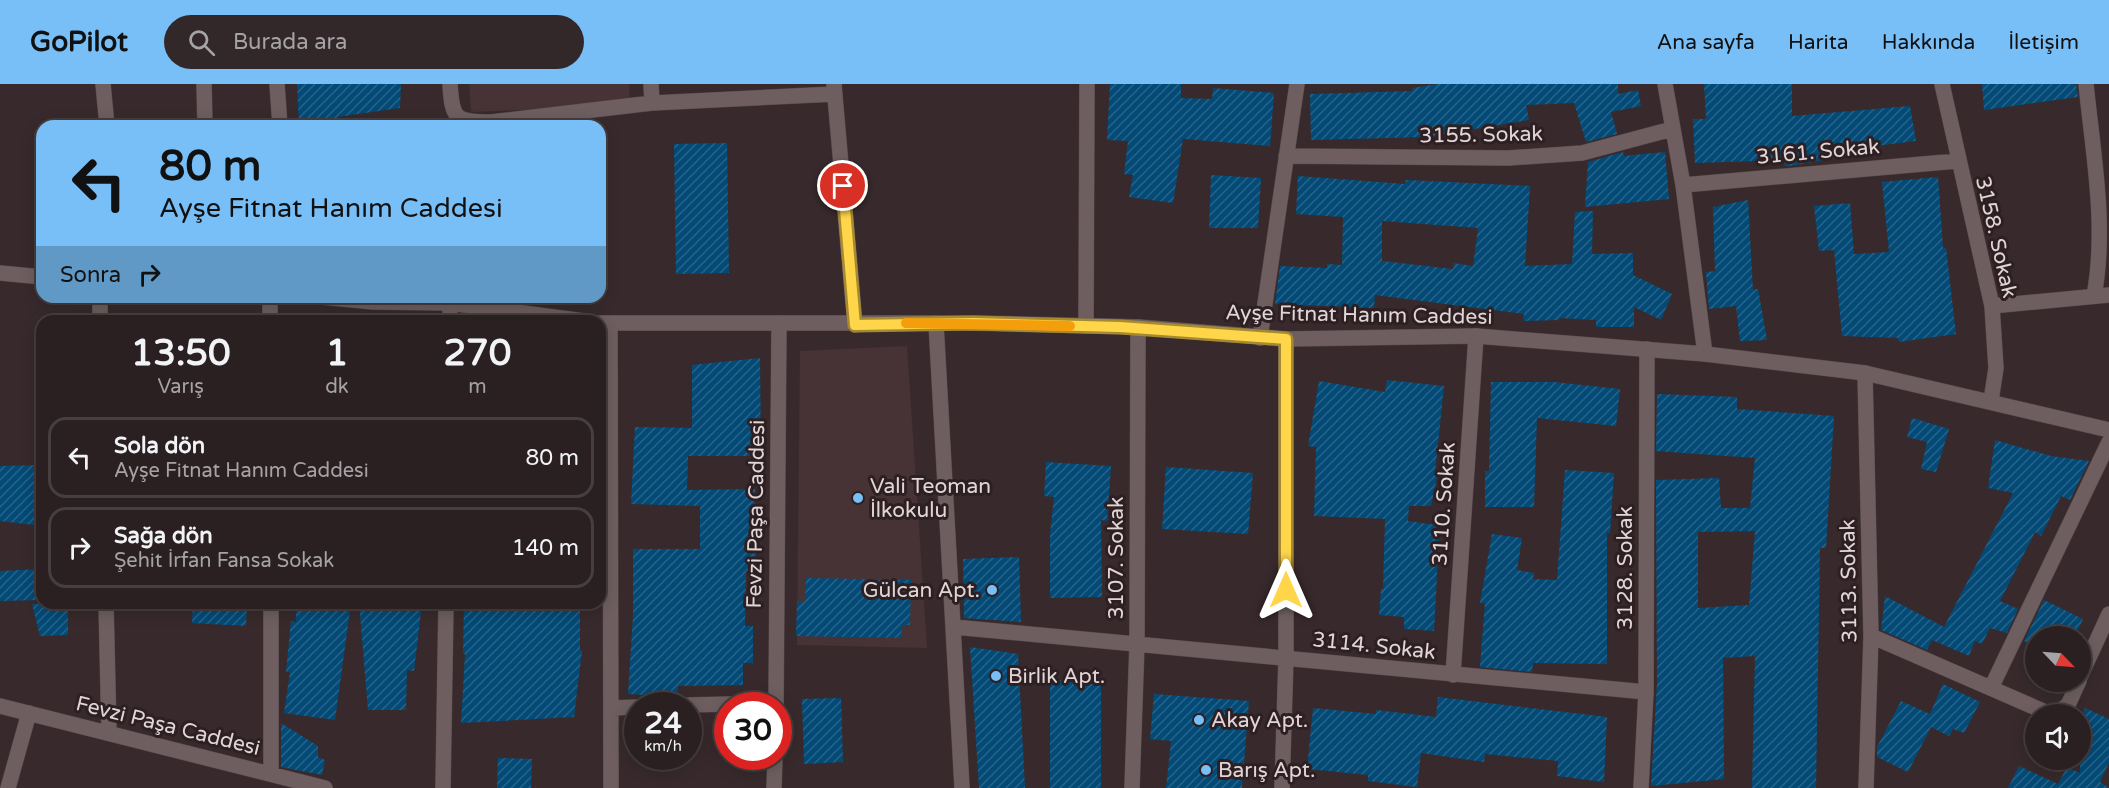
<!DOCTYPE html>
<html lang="tr">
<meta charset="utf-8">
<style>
body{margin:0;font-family:"Varela Round",sans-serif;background:#32282a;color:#f1f3f6;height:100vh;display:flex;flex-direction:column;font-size:22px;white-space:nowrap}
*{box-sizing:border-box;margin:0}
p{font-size:20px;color:#a5a3a5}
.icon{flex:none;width:33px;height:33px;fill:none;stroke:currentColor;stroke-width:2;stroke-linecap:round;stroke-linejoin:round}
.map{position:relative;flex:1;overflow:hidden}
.side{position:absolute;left:36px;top:231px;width:570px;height:294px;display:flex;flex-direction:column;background:#2a2021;border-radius:18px;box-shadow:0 3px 15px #0003,0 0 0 2px #463e3f}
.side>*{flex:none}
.guide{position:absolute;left:36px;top:36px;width:570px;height:183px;border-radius:18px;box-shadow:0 3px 15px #0003,0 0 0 2px #463e3f;background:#78bff8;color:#111;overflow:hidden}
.needle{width:39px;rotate:115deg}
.controls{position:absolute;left:2025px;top:542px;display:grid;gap:12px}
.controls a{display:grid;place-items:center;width:66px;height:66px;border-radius:50%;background:#2a2021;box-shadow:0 3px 15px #0003,0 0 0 2px #463e3f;font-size:30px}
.speed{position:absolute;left:624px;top:608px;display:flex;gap:12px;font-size:30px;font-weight:700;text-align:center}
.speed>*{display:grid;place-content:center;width:78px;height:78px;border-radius:50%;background:#2a2021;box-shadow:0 3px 15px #0003,0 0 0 2px #463e3f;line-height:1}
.speed small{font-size:15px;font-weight:400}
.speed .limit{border:9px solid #d22;background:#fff;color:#111}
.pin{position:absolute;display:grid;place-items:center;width:51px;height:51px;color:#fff;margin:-26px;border:3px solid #fff;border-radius:50%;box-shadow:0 2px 6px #0007}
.me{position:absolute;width:66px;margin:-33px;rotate:0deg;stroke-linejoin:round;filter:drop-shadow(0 0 4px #0008)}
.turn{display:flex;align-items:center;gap:21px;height:126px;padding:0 24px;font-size:27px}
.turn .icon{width:78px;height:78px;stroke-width:2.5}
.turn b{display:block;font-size:42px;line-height:51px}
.then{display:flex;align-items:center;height:57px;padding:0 24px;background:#0003;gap:12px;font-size:22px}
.eta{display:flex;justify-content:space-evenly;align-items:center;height:102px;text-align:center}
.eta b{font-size:36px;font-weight:800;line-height:42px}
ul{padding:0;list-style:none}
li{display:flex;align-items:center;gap:18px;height:81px;margin:0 12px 9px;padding:0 12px;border:3px solid #463e3f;border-radius:18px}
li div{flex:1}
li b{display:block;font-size:22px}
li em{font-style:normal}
header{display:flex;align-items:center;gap:36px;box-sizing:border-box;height:84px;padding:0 30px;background:#78bff8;color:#111}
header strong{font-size:28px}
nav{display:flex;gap:33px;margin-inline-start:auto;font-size:21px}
.search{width:420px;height:54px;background:#32282a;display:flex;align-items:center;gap:15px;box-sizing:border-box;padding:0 21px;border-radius:33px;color:#a5a3a5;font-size:22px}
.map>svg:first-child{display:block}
</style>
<header>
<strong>GoPilot</strong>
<div class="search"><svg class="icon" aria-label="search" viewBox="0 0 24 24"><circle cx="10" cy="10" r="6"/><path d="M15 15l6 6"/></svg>Burada ara</div>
<nav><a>Ana sayfa</a><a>Harita</a><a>Hakkında</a><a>İletişim</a></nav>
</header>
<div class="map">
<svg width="2109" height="704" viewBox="0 0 2109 704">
<defs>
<pattern id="building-hatch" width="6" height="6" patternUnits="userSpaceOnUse" patternTransform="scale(1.5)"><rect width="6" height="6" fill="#034a76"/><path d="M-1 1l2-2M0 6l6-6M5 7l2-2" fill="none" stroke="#276389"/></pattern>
</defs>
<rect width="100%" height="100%" fill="#382a2c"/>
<path fill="#473235" d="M469,0H629L630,22L471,28Z
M907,262L927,564L797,561L800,267Z"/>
<path fill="url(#building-hatch)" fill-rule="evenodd" d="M297,0H401L400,24L337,33L339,42H299Z
M1110,0H1181V14L1212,15L1213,4L1274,9L1270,62L1183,55L1173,119L1129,113L1133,91L1124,90L1128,57L1107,56Z
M1438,0H1618V10L1638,6L1641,22L1611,28L1617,50L1586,58L1574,19L1526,21L1529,36L1426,53L1311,56L1310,10L1413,7L1412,4Z
M1704,0H1792V32L1910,22L1916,57L1835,67L1836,74L1789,82H1785L1784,76L1695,79L1693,35H1706Z
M1982,0H2076L2078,13L1984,26Z
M727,59L729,189L676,190L674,60Z
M1623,68L1624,72L1665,68L1669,115L1585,123L1588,78Z
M1211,91L1261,94L1258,144H1209Z
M1298,92L1405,100L1406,96L1530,102L1525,182L1572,180L1575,128L1593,127L1592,170L1633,169V191L1672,210L1661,236L1634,223V243H1596V236L1559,234V236L1523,237L1524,230L1375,211L1374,224L1275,220L1280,182L1327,184V180L1342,181L1343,133L1296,130ZM1382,137L1478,144L1473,182L1454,179L1453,185L1382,177Z
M1938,93L1943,164H1946L1956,250L1899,258L1898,254L1842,252L1834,166L1819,167L1814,122L1850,119L1854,170L1889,168L1882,98Z
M1748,116L1753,206L1758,205L1767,256L1740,257L1736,222L1709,225L1706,188L1715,187L1713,123Z
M760,274L761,372H688L687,406L755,405L756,487H746L745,542H753V579H743V601L678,602L677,613L628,610L633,532V465H700V422L631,420L635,343L692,344V281Z
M1387,296L1444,302L1435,388L1438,389L1431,422H1409L1408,437L1436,441L1434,453H1439L1434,547L1404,545V533L1379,531L1381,505H1383L1385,435L1314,432L1316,363L1308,362L1319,297L1385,308Z
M1491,298H1554L1620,305L1616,342L1537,334L1534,423H1485V387H1489Z
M1657,310L1737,313V325L1834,332L1826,464H1820L1816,704H1752L1755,572L1723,574L1724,695L1651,702L1657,599L1656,396L1719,394L1721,424H1750L1755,374L1656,367ZM1755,447L1749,521L1698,524V448Z
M1912,334L1949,345L1936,388L1921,385L1927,358L1907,353Z
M1995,356L2051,372L2089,377L2070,416L2061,412L2041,452L2035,448L2000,517L2018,525L2007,549L1990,544L1982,560L1975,557L1969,572L1932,556L1927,566L1881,546L1885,512L1944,543L2013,409L1988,404Z
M1046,378L1111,382L1107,437L1101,436L1102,513L1050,514V450L1054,413L1044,412Z
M42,381V442L0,437V382Z
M1166,383L1253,389L1248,450L1162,445Z
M1565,386L1614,389L1610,449H1607V580L1533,579L1532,588L1480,583L1485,519H1480L1492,450L1522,454L1517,486L1534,489L1533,495L1557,496Z
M1019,473L1021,538L964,534L963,475Z
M42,485V516L0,517V487Z
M806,494L911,496L910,541H902L901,554L796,552L797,517L805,518Z
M2044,516L2083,535L2075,552H2036V563L2024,557Z
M193,519H247L246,542L192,539Z
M296,519H351L335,636L284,629L290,588H286L291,537L296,538Z
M359,519H422L414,587L407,586L406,626H368Z
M464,519L580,523V566H582L574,633L461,639L465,570H463Z
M32,520H68V551L40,552Z
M970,563L1018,570L1025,704H979Z
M1050,595L1101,601V704H1050Z
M1943,600L1980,618L1964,649L1953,645L1949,652L1931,643L1908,688L1877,673V663L1901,617L1930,630Z
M1154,610L1249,617L1242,704H1166L1171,657L1150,655Z
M1438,613L1607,633L1604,698L1557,692L1558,677L1485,670L1484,678L1421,669L1417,703L1368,697V691L1307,685L1313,624L1376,630V626L1436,633Z
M841,614L843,678L804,680L802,615Z
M2085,624L2109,635V679L2100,698L2109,704H2008L2019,682L2058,700L2067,683L2080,689V634Z
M281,639L318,662V673L325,676L322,691L281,683Z
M498,674L532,675L531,704H497Z"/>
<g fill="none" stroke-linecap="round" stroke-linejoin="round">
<g stroke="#55494b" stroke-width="16">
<path id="minor" d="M103,0L107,42
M204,0L205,42
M277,0L280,42
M450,0C452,35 455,38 491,38L652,19L835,10
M651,0L652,19
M1665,0L1683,101L1705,270
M1942,0L1992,222L1996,284L1991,317
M2086,0C2093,70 2107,142 2094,212
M834,1L855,241
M1286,72L1508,74L1582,69L1672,45
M1683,101L1957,77
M100,213V237
M270,213V237
M1992,222L2109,211
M450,237V219
M936,239L962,704
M610,241L611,704
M1086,242L1087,0
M1260,254L1297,0
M1865,289L1871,552L1866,704
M106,519L109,649
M271,519V689
M954,543L1646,608
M1871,552L2050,630
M1453,591L1476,252
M2080,593L2109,530
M1991,604L2109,358
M688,621L776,619
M776,621L779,239
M0,622L325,704
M612,624L638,623
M2055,630L2068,621L2079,597
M8,704L29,629
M443,704L446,519
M774,704L775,672
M1132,704L1137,560L1138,243
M1282,704L1286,574V255
M1641,704L1646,608L1647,265"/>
</g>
<g stroke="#55494b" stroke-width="16">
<path id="tertiary" d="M0,189L42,193
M322,213L373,218L450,219L584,237
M600,239H973L1138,243L1286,255L1476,252L1705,270L1865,289L2109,346"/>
</g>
<use href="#minor" stroke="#6e5e60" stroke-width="15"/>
<use href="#tertiary" stroke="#6e5e60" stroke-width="15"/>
</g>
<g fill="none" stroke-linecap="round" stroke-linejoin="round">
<g stroke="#a68a30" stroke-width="15">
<path id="route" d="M843,102L855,241L974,239L1120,243L1286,255V506"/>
</g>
<use href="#route" stroke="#ffd54a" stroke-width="10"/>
<path stroke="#f59e0b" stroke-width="10" d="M906,239L1070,242"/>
</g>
<g fill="#78bff8" stroke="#2e2022" stroke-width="2">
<circle cx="858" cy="414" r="6"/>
<circle cx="992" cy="506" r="6"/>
<circle cx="996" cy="592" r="6"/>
<circle cx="1199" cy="636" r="6"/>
<circle cx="1206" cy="686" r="6"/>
</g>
<g text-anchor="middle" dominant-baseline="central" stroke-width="6" stroke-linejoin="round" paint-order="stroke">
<g font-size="21" fill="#e0d6d7" stroke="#2e2022">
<text transform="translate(1481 51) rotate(-1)">3155. Sokak</text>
<text transform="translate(1818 68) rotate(-5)">3161. Sokak</text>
<text transform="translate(1996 153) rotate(77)">3158. Sokak</text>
<text transform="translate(1359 231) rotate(1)">Ayşe Fitnat Hanım Caddesi</text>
<text transform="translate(1444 420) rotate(-86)">3110. Sokak</text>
<text transform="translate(756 430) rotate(-89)">Fevzi Paşa Caddesi</text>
<text transform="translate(1116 474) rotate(-90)">3107. Sokak</text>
<text transform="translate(1625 484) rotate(-90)">3128. Sokak</text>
<text transform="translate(1849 497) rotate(-91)">3113. Sokak</text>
<text transform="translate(1374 562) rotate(6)">3114. Sokak</text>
<text transform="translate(168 642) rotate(14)">Fevzi Paşa Caddesi</text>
</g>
<g font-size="21" fill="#e0d6d7" stroke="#2e2022" text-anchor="start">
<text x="870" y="402">Vali Teoman<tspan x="870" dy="24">İlkokulu</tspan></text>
<text x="980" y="506" text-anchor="end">Gülcan Apt.</text>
<text x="1008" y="592">Birlik Apt.</text>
<text x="1211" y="636">Akay Apt.</text>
<text x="1218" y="686">Barış Apt.</text>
</g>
</g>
</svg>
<div class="controls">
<a><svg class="needle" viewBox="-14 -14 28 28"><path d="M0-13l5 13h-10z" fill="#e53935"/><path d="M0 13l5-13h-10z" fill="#a5a3a5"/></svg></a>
<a><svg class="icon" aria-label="sound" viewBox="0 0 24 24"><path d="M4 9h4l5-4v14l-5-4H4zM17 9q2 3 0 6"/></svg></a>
</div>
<div class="speed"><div>24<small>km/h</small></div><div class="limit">30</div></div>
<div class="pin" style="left:843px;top:102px;background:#d93025"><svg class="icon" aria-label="arrive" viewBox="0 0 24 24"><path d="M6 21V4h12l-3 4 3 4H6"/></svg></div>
<svg class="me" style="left:1286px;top:506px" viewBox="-20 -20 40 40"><path d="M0-17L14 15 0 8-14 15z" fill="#ffd54a" stroke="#fff" stroke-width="4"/></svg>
<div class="guide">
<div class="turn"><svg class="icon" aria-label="left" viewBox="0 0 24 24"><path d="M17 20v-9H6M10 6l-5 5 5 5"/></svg><div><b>80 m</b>Ayşe Fitnat Hanım Caddesi</div></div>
<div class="then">Sonra<svg class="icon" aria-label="right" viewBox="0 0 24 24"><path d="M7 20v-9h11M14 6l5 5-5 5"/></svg></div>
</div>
<section class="side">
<div class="eta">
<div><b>13:50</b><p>Varış</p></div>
<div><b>1</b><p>dk</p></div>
<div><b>270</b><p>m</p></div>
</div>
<ul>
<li><svg class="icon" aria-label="left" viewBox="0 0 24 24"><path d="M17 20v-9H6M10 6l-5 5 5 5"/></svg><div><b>Sola dön</b><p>Ayşe Fitnat Hanım Caddesi</p></div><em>80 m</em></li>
<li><svg class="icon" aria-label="right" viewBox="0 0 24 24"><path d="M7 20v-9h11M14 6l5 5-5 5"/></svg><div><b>Sağa dön</b><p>Şehit İrfan Fansa Sokak</p></div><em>140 m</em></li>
</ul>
</section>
</div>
